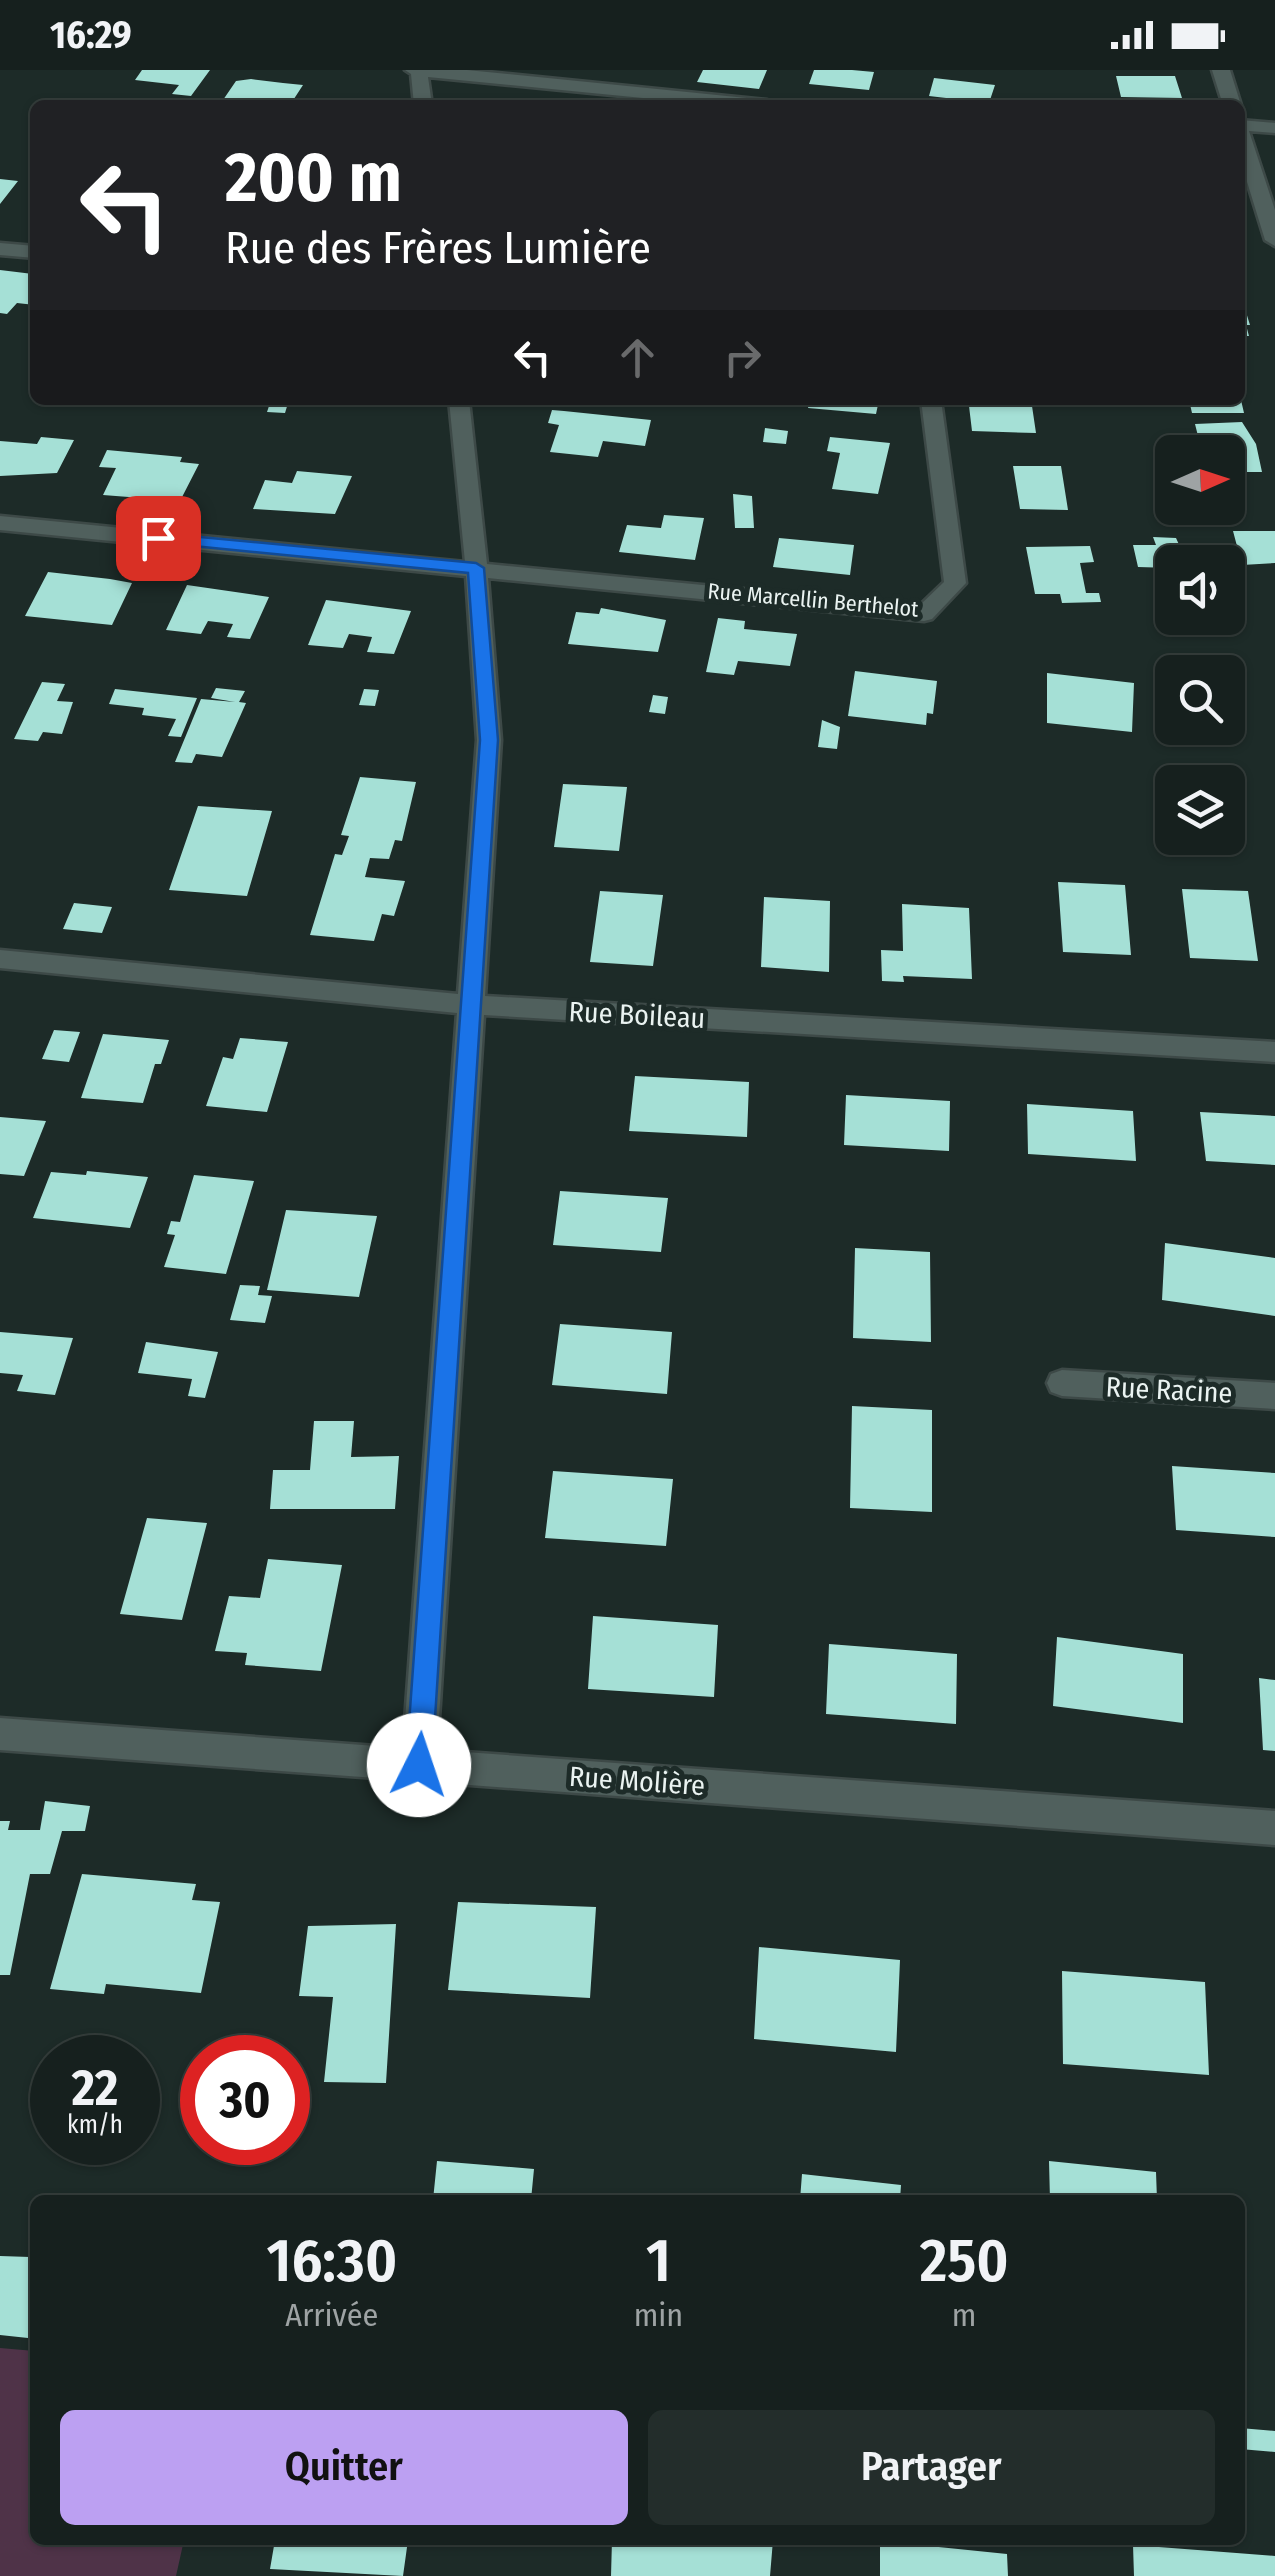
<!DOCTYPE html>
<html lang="fr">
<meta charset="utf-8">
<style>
body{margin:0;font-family:"Fira Sans Condensed",sans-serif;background:#232d2b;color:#f1f3f6;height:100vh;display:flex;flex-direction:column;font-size:38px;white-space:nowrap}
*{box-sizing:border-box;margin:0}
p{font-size:32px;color:#9ea3a4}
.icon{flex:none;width:55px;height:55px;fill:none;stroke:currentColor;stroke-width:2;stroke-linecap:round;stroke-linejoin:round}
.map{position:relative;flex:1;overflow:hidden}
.details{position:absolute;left:30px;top:2125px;width:1215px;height:350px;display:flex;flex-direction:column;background:#16201e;border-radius:15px;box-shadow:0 2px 8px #0004,0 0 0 2px #353e3c}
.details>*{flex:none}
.top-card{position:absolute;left:30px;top:30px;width:1215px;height:305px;border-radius:15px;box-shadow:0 2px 8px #0004,0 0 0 2px #353e3c;background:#202124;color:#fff;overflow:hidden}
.needle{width:65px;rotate:87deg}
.buttons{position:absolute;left:1155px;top:365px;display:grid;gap:20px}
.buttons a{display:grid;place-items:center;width:90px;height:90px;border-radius:15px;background:#16201e;box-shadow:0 2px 8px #0004,0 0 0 2px #353e3c;font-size:50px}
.speed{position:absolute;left:30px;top:1965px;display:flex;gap:20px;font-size:50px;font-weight:700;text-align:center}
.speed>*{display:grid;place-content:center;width:130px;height:130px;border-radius:50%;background:#16201e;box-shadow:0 2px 8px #0004,0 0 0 2px #353e3c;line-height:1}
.speed small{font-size:25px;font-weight:400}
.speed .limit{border:15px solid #d22;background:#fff;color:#111}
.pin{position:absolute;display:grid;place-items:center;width:85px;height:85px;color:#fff;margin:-42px;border-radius:20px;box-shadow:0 5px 15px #0006}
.me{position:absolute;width:110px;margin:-55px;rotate:4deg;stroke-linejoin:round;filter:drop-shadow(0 0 8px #0008)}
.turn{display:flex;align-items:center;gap:35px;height:210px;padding:0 30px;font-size:45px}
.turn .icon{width:130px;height:130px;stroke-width:2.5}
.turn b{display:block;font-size:70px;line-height:85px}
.lanes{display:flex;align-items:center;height:95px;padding:0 30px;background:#0003;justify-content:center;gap:50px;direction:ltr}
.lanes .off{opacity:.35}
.eta{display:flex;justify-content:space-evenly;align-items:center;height:170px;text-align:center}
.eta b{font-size:60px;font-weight:600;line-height:70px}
.primary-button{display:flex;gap:20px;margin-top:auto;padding:20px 30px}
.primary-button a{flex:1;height:115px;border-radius:15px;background:#bca0f2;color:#111;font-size:40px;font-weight:600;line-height:115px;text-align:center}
.primary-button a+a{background:#232d2b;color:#f1f3f6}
.status{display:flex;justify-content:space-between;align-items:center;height:70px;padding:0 50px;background:#16201e;direction:ltr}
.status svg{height:28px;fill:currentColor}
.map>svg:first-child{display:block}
</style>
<div class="status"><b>16:29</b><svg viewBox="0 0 49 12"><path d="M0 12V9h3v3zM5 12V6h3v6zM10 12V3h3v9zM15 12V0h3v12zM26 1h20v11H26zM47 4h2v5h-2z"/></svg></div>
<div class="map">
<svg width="1275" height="2506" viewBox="0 0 1275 2506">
<rect width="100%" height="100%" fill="#1d2b28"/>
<path fill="#4f3348" d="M0,2278L35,2281V2470H184L176,2506H0Z"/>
<path fill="#a5e0d6" d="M142,0H210L191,26L172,24L179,15L135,10Z
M703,0H767L759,19L697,12Z
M814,0H852L874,2L869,20L809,14Z
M1116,6H1175L1182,28L1121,27Z
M934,8L995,15L989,33L929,26Z
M251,9L283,13L303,15L290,35L223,30L236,11Z
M0,109L18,111L0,134Z
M0,200L33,204L30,209H35V235L17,233L7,244L0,243Z
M1241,226L1250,255H1246L1249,266H1240Z
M271,330H289L285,343L267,342Z
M810,330H879L876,344L808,338Z
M984,330H1054L1055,336H1032L1036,363L972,361L969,336H985Z
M1189,330H1241L1244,343H1192Z
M552,340L564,341L651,350L645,376L603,371L598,387L550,382L559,355L548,353Z
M1242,352L1256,374L1262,402H1228V382H1202L1195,354Z
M765,358L788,361L786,374L763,372Z
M41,367L74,370L57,403L0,406V371L37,374Z
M830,367L890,373L878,424L832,419L840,383L827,381Z
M107,380L182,387L180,392L199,394L180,431L103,425L116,398L99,397Z
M1013,396H1061L1068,440L1020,439Z
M297,401L352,406L335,444L253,439L265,410L292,413Z
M733,424L752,426L754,458H735Z
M664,445L704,448L695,490L619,482L627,455L661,458Z
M1233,461H1275V493L1242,495Z
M1153,467L1176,468L1187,492H1172V498L1138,497L1133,475H1156Z
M779,468L854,475L850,505L773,497Z
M1090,476L1094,492L1080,493L1086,523H1099L1101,532L1062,533L1060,524H1035L1026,477Z
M48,502L110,509L132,513L112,555L25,546Z
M187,515L269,527L250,569L227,567L233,554L208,551L201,564L166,560Z
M326,530L411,541L394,584L367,582L372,567L349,564L343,578L308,575Z
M601,538L666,550L658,582L568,574L576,542L599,544Z
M718,548L745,551L744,559L797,564L790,596L738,591L734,605L706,602Z
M855,601L937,611L933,644L927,643L926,655L848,646Z
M1047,603L1134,613L1132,662L1047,653Z
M42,612L65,614L57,631L73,632L62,664L43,662L38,671L14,669Z
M216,618L245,621L239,632L246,633L222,687L196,684L192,693L175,692L201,629L235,632L211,628Z
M115,619L197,628L181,667L168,666L176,649L142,645L144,638L109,634Z
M364,619L379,620L375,636L359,635Z
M653,625L668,627L665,644L649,642Z
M822,650L840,657L837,679L818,677Z
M360,707L416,712L402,771L395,770L389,789L370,788L365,807L405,811L394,846L382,844L374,871L310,865L335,784L342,785L349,766L341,765Z
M563,714L627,717L619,781L554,777Z
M198,736L272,741L247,826L169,820Z
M1058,812L1125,815L1131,885L1063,882Z
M1182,819L1248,821L1258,891L1190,888Z
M600,821L663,825L653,896L590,892Z
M764,827L830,831L829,902L761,897Z
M74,833L112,837L102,863L63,859Z
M902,834L969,838L972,909L903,906L904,912L882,911L881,880L903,881Z
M54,960L80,962L69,992L42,989Z
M103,964L169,970L161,994H155L143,1033L81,1028Z
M240,968L288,972L267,1042L206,1036L223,987L233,989Z
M635,1006L749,1012L747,1067L629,1061Z
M846,1025L950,1031L949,1081L844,1075Z
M1027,1034L1133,1041L1136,1091L1028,1084Z
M1200,1042L1275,1046V1095L1206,1091Z
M0,1047L46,1051L24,1106L0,1104Z
M87,1101L148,1107L130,1158L33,1148L51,1102L86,1105Z
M194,1105L254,1111L226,1204L164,1197L175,1165L167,1164L171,1151L180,1152Z
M560,1121L668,1128L661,1182L553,1175Z
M286,1140L377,1146L359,1227L267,1220Z
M1165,1173L1275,1188V1246L1162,1230Z
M855,1178L930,1182L931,1272L853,1268Z
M240,1215L260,1216L258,1225L272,1226L265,1253L230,1250Z
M560,1254L672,1262L667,1324L552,1315Z
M0,1262L73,1268L55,1325L17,1321L23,1305L0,1303Z
M146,1272L218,1282L205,1328L188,1326L192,1309L138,1303Z
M852,1336L932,1340V1442L850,1438Z
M314,1351H354L351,1387L399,1386L395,1439H270L273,1400H310Z
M1172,1396L1275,1403V1467L1176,1460Z
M553,1401L673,1409L666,1476L545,1468Z
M147,1448L207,1453L182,1550L120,1544Z
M268,1489L342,1495L321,1601L245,1595L247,1583L215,1581L229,1526L260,1528Z
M593,1546L718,1555L714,1627L588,1619Z
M1057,1567L1183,1584V1653L1053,1636Z
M829,1574L957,1584L956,1654L826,1644Z
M1259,1608L1275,1610V1681L1263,1680Z
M45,1731L90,1736L85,1761H62L50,1804H30L10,1905H0V1751H10L8,1760H40Z
M82,1804L196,1814L192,1830L220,1832L201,1923L106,1914L104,1924L50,1919Z
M458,1832L596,1837L590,1928L448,1920Z
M396,1854L386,2013L324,2012L333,1927L299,1926L308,1856Z
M759,1877L900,1890L896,1982L754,1969Z
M1062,1901L1205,1912L1209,2005L1063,1994Z
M222,2072H284L282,2081Z
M437,2091L534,2099L531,2130H433Z
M1049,2091L1156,2102L1157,2130H1050Z
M802,2104L901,2115L900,2130H800Z
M35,2173V2278L28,2268L0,2265V2186L30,2187Z
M1240,2358L1275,2361V2382L1240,2379Z
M275,2470H408L403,2506L270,2499Z
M612,2470H773L770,2506H611Z
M880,2471L1007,2484L1008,2506H880Z
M1133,2475L1275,2486V2506H1134Z"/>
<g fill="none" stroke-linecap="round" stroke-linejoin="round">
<g stroke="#3d4947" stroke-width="5">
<path id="minor" d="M405,0H467L767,30L776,35H714L428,7L432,35H414L411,4Z
M1212,0H1230L1241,35L1240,36L1223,35Z
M1240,50L1275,53V63L1249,61L1275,140V176L1265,170L1240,89Z
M0,173L35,176V188L0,185Z
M449,330H469L487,494L919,536L944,512L921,330H941L966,513L932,549L924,551L488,508L501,670L485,926L1275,972V992L484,945L437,1680L1275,1741V1775L0,1680V1648L403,1678L457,943L0,898V880L458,924L477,670L466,506L0,460V446L465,492Z
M1062,1300L1275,1313V1339L1062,1326L1051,1322L1047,1313L1051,1304Z"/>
</g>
<use href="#minor" fill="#50605d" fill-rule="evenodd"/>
</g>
<path fill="#1a73e8" stroke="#114b97" stroke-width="2.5" d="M158,463L476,493L484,498L498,670L432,1695L428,1704L419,1707L410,1704L406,1695L480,670L468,503L153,472L150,468Z"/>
<g text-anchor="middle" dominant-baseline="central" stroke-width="10" stroke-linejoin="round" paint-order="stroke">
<g font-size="22" fill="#eaf3f1" stroke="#1d2b28">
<text transform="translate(813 530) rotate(5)">Rue Marcellin Berthelot</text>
</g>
<g font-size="28" fill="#eaf3f1" stroke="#1d2b28">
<text transform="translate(637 945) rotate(3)">Rue Boileau</text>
<text transform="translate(1169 1320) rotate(3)">Rue Racine</text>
<text transform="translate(637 1711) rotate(4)">Rue Molière</text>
</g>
</g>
</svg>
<div class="buttons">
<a><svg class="needle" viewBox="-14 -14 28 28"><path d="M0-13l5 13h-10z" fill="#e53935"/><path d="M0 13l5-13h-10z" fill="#9ea3a4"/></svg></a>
<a><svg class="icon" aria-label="sound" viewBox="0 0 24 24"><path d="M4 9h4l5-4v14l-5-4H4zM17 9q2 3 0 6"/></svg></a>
<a><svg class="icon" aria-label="search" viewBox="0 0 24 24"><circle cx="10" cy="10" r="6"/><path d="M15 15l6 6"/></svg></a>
<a><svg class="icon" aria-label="layers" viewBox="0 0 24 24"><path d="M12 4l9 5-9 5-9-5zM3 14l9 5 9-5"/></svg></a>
</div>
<div class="speed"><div>22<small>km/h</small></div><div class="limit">30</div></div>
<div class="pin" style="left:158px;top:468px;background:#d93025"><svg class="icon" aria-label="arrive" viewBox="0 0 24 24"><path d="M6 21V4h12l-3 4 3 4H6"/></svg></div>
<svg class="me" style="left:419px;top:1695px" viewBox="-20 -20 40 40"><circle r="19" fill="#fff"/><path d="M0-13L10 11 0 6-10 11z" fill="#1a73e8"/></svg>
<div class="top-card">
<div class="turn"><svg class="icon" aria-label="left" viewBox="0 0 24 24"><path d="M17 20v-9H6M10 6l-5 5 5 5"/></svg><div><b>200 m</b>Rue des Frères Lumière</div></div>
<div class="lanes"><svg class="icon" aria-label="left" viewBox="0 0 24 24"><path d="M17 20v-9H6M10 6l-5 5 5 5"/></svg><svg class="icon off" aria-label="ahead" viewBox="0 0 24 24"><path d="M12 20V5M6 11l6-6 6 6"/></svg><svg class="icon off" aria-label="right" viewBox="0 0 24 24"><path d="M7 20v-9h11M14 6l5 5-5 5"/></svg></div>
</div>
<section class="details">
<div class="eta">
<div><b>16:30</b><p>Arrivée</p></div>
<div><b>1</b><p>min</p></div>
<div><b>250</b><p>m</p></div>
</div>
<div class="primary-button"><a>Quitter</a><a>Partager</a></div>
</section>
</div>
